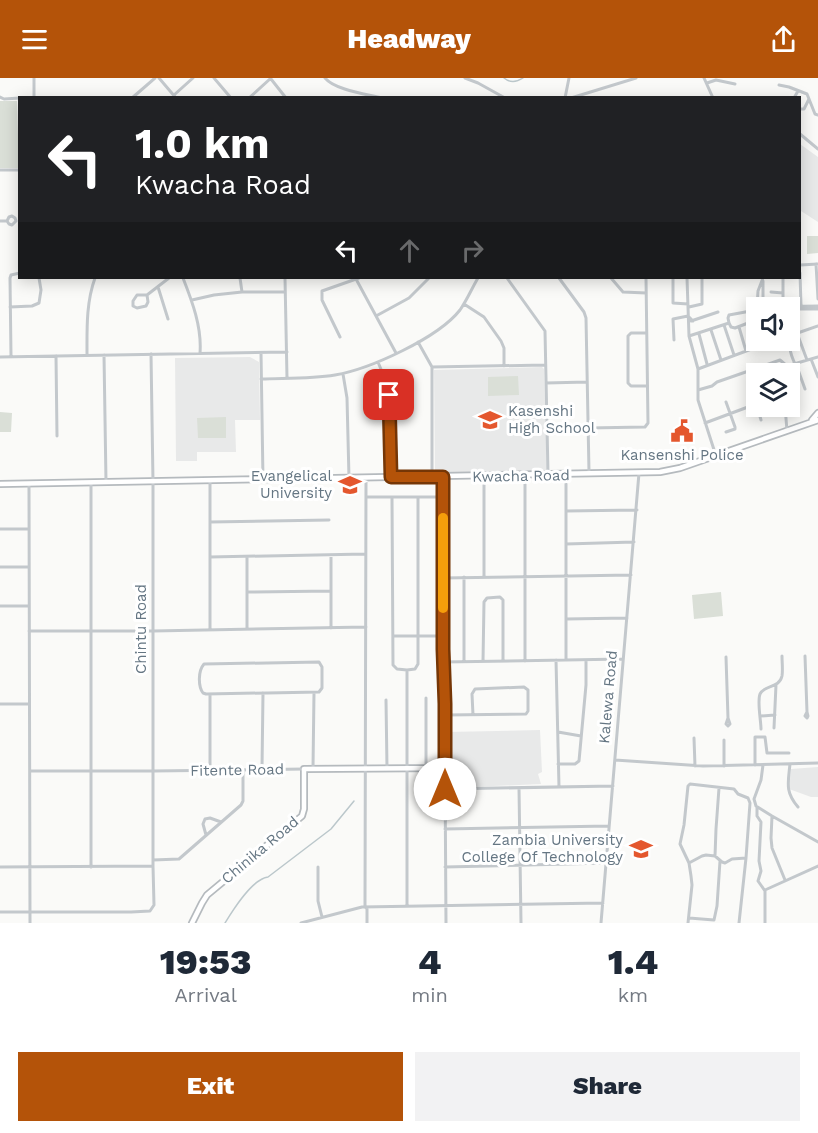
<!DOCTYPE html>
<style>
body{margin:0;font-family:"Work Sans",sans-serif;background:#f2f2f3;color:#1f2937;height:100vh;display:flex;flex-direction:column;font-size:22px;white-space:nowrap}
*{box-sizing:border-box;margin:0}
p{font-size:20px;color:#747a83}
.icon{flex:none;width:33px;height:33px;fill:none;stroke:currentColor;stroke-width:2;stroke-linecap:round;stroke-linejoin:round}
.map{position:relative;height:845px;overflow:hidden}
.drawer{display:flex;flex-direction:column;background:#fff;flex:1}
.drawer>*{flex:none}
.top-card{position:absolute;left:18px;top:18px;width:783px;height:183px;border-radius:0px;box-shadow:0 3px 15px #0003;background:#202124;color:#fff;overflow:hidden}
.controls{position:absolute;left:746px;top:219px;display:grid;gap:12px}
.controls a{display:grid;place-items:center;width:54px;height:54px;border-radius:0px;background:#fff;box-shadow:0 3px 15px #0003;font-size:30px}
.pin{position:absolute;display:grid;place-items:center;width:51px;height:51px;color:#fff;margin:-26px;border-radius:12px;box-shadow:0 3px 9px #0006}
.me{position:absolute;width:66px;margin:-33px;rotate:0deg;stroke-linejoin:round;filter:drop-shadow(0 0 4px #0008)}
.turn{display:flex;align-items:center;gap:21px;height:126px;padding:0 18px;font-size:27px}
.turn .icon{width:78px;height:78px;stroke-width:2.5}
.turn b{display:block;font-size:42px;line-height:51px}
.lanes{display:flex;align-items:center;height:57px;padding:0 18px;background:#0003;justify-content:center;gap:30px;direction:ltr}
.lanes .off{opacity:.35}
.eta{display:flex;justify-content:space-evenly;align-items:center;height:102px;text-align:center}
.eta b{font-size:36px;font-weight:800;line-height:42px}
.cta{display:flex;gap:12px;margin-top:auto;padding:12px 18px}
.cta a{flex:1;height:69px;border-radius:0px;background:#b45309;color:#fff;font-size:24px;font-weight:800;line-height:69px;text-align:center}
.cta a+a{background:#f2f2f3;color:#1f2937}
header{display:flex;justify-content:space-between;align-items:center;height:78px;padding:0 18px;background:#b45309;color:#fff;font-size:27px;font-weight:800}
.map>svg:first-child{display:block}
</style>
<header><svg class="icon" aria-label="menu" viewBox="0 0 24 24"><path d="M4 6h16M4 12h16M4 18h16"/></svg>Headway<svg class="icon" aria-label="share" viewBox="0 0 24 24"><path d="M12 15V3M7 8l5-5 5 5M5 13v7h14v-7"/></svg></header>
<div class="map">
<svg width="818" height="845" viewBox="0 0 818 845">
<rect width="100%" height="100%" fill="#fafaf8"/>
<path fill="#e8e9e9" d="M800,66L818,79V144L801,133L800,134Z
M250,279L259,284L260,342H235L236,374H197V383H176L175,280Z
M542,289L544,291L547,393L545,395L437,396L435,394L434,292Z
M540,652L542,694L538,696L541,706L449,710L446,708V654Z
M818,689V719H811L789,711L791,691Z"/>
<path fill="#dadfd7" d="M0,23H17L19,90H0Z
M807,158H818V175L807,176Z
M518,298L519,317L488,318V299Z
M0,334L12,335L11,354H0Z
M226,339V360H198L197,340Z
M721,514L723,538L694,541L692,517Z"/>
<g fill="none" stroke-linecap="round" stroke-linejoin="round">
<path stroke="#bbc7cb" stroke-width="1.5" d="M504,0C510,5 517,4 523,0
M225,845C233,832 252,801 268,799L331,751L354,723"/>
<g stroke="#b5babe" stroke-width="8">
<path id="major" d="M812,342L818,335
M0,406L660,394L680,390L818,342
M192,845L202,825L207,817L302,738L304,731V691L445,690V626L443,584V399"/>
</g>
<path stroke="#c3c8cc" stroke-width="3" d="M34,0V20
M159,0L176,20
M214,0L231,20
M325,0C335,12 366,16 382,20
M465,0L478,5L505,20
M704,0L713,20
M271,1L286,20
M707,5L716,2L735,6
M779,7L789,9L807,16L815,36L818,37
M174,17L193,0
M0,19L4,21L20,20
M132,20L155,0
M249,20L270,1
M565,20L569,0
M571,20L636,0
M794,20L798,13
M800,31H804L809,21
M800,56L818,71
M0,92H20
M0,143H7L9,146L12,147L16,143L15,140L12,138L9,139L7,143
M816,186L818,221
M800,187L818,186
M800,195L801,228
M183,200C192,223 202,249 200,275
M240,200L242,214
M285,200L287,300
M507,200L545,253L548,396
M559,200L584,234L586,240L589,394
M611,200L623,214L646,215
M673,200V225L688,226
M687,200L689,258L698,291V322L716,378
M783,200V229
M356,201L396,275
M158,209L168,241
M771,214L783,215
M147,217L148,224L146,228L137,230L133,228V223L137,217H147L169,200
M192,222L214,217L242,214H285
M464,226L484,239L501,263L504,270V288
M757,226L763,220V203
M10,229L32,228L39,225L41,212L39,200
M689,229L702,226V200
M757,229L818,228
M757,229L758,213L763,200
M792,229L797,255L807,282
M789,231H818
M376,238L409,220L429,200
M691,243L718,234
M751,244L756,259
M729,245L728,240L729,237L756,232
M729,245L731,249L735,250L756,242
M724,247L734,277
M739,249L746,273
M711,252L721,282
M646,255H631L628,258V305L631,308H647
M699,256L707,286
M794,256C787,266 790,275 795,286
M689,258L729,245
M789,258L818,248
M340,259L322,222V213L359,200
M674,262L673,241L688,238L693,243
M757,262L759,268
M418,264L432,289V399
M261,275L263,402
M87,277C87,251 86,225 95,200
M104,277L106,404
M11,278L10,200L11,197L20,195
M56,278L57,358
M0,279L287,274
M811,281L818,299
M378,284L389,311L391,399
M796,286L805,311
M432,289L545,287
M698,291L776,262
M343,296L347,320L349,400
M261,301C286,300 311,301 335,297C370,291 438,260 460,232C467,222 472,210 478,200
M546,305L587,304
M698,312L712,308L717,304L780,282L787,288L818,279
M752,316L755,325
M757,328L761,342
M785,328L787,353
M705,345L756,326
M588,350L645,349L648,345L646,200
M726,354L735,351V349L726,324
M566,397V582
M366,400L365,829L367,831V845
M29,406L30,845
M366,419H442
M392,419L393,587L397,591L407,592L415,591L418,586V420
M566,433L637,432
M210,444L329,442
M0,451H28
M566,466L634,464
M210,479L365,476
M0,489H28
M484,498V398
M443,500L631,497
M247,514L331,513
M0,528H28
M566,541L627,540
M331,550V477
M210,551V403
M247,551V479
M29,553H153L366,549
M393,558H443
M805,578L807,634L805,638L807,640L808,638L807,634
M726,579L728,640L730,646L728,648L726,646L728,640
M556,582L559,709
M464,583V499
M483,583L484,524L487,520L500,519L503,522V583
M525,583V398
M319,584L322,589V610L319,614L206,616L203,615C198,608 198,593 204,586Z
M443,584L623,581
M407,592V827
M386,622L387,690
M0,626H28
M445,637L526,636L528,633V612L524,609L475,611L472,616L473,637
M761,638L775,637
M774,650L776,607
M761,651C761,643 757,623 760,616C765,606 779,611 782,598C783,592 782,585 782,578
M558,654L581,658
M694,660L695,688
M615,682L703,688L818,685
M558,686H575L579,683L586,607V582
M790,686C788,705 785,714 798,729
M755,687V659H765L767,675H789
M763,687L761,702L754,721L756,728L772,738L818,764
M724,688V662
M313,690L314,615
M426,690V620
M262,691L263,615
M445,691L446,845
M210,692V616
M30,693H153L304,691
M519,710L521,845
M445,711L613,708
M757,729V738L761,744L759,783L761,793L758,803L765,813
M772,738L771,760L772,770L785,802
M445,751L609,748
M206,757L203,746L205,741L210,740L221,744
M715,778L716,751L719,710
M153,782L179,781L241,727L243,723V692
M0,789L153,788
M91,789V405
M318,789V823L322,839
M445,789L606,785
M0,834H131L150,833L154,827L153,788V404L151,276
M689,840L714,842L717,828L720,783
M301,845L362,829L603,825
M601,845L639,395
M688,845L692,807L691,798L689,785L680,766L684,747L688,708L690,706L734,711L738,716L748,720L750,725L746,780L732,781L725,785L722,784L715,778L706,777L702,778L689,785
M739,845L746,780
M765,845V812L818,788"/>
<use href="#major" stroke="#fff" stroke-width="4.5"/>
</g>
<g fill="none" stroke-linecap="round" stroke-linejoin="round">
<g stroke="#753606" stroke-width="15">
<path id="route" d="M389,317L391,399H443V571L445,626V711"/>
</g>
<use href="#route" stroke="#b45309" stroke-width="10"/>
<path stroke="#f59e0b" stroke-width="10" d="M443,440V530"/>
</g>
<defs>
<g id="school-bare" transform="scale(1.8)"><path d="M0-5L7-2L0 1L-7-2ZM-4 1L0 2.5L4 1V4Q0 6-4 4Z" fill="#e4572e" stroke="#fff" stroke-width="2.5" paint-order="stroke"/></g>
<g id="civic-bare" transform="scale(1.8)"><path d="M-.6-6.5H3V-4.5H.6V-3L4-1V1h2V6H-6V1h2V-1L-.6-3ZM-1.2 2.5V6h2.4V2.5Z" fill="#e4572e" stroke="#fff" stroke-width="2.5" paint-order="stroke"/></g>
<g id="university-bare" transform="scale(1.8)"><path d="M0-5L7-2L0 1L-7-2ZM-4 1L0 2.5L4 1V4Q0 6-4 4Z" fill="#e4572e" stroke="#fff" stroke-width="2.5" paint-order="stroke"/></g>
</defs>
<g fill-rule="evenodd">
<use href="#school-bare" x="490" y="342"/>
<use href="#civic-bare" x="682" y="353"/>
<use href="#university-bare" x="350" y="407"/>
<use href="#university-bare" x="641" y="771"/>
</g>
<g text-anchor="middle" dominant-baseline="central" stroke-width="6" stroke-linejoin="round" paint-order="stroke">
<g font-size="15" fill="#657683" stroke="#fff" text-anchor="end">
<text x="508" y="333" text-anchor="start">Kasenshi<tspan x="508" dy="17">High School</tspan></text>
<text x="682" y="377" text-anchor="middle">Kansenshi Police</text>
<text x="332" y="398">Evangelical<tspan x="332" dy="17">University</tspan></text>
<text x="623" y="762">Zambia University<tspan x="623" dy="17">College Of Technology</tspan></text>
</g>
<g font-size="15" fill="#657683" stroke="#fff">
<text transform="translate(521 398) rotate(-1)">Kwacha Road</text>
<text transform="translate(141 551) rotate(-90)">Chintu Road</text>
<text transform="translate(608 619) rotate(-85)">Kalewa Road</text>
<text transform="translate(237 692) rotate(-1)">Fitente Road</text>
<text transform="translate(260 772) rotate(-40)">Chinika Road</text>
</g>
</g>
</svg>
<div class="controls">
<a><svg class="icon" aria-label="sound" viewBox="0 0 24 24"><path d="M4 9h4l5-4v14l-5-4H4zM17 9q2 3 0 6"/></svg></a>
<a><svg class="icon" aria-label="layers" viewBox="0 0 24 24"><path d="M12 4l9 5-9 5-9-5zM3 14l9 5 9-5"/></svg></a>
</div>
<div class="pin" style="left:389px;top:317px;background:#d93025"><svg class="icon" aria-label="arrive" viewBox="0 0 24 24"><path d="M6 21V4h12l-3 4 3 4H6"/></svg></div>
<svg class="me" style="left:445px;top:711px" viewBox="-20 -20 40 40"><circle r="19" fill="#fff"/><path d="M0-13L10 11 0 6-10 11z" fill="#b45309"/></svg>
<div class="top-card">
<div class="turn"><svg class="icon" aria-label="left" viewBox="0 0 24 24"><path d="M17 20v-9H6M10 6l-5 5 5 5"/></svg><div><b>1.0 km</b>Kwacha Road</div></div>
<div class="lanes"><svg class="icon" aria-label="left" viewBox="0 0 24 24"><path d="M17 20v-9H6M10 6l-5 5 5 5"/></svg><svg class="icon off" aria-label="ahead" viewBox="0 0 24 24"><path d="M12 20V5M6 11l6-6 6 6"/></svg><svg class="icon off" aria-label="right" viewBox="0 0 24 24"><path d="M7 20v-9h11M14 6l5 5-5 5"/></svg></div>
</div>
</div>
<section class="drawer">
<div class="eta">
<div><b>19:53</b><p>Arrival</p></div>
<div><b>4</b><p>min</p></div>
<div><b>1.4</b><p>km</p></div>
</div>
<div class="cta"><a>Exit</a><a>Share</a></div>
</section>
